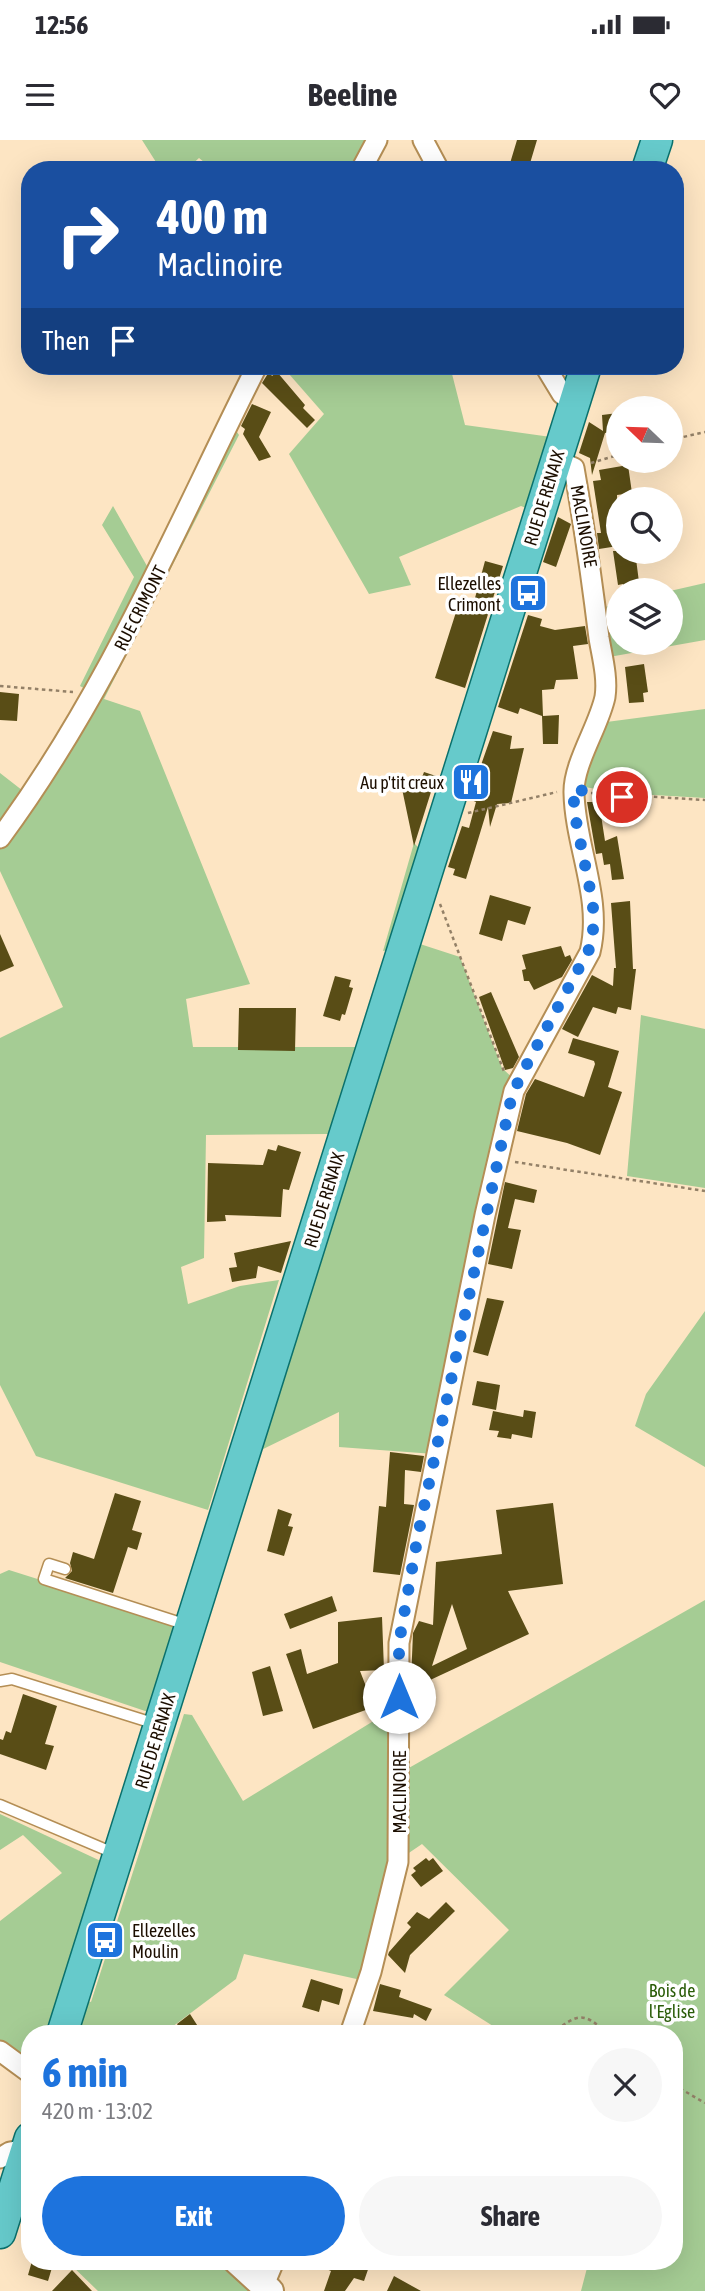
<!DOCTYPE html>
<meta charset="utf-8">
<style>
body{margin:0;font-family:"Asap Condensed",sans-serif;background:#f7f7f7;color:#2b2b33;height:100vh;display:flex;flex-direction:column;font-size:26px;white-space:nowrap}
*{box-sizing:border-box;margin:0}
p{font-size:23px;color:#7c7c81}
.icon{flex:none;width:38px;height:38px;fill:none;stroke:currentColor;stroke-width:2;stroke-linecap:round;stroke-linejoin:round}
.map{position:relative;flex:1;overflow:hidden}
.drawer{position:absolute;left:21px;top:1885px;width:662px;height:245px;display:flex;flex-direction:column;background:#fff;border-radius:28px;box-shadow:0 7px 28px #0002}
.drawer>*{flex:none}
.hud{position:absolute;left:21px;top:21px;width:663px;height:214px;border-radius:28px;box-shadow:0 7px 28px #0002;background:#1a4fa0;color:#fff;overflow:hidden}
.needle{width:46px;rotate:293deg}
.buttons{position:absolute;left:606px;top:256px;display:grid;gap:14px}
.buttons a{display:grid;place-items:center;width:77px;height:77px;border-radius:50%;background:#fff;box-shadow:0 7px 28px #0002;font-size:35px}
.pin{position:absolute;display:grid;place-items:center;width:60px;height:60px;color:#fff;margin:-30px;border:4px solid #fff;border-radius:50%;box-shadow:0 2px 7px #0007}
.me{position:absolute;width:77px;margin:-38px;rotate:0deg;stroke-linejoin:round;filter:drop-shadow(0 0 5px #0008)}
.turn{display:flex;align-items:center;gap:24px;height:147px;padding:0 21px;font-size:32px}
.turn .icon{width:91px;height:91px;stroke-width:2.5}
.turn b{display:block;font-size:49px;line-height:60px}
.then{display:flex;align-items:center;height:66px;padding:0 21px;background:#0003;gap:14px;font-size:26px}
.round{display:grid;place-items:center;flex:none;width:74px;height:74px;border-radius:37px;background:#f7f7f7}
.overview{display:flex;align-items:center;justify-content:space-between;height:119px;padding:0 21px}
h1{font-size:42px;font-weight:700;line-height:52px;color:#1d73dd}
.primary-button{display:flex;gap:14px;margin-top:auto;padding:14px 21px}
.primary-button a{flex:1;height:80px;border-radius:42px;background:#1d73dd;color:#fff;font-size:28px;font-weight:700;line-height:80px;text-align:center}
.primary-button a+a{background:#f7f7f7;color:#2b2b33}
.status{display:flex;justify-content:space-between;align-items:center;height:49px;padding:0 35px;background:#fff;direction:ltr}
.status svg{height:19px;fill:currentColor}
header{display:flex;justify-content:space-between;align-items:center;height:91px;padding:0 21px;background:#fff;font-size:32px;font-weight:700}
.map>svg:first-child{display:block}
</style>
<div class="status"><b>12:56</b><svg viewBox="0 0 49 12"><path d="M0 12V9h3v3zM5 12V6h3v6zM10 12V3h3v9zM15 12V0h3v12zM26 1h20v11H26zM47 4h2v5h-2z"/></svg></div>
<header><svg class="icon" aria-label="menu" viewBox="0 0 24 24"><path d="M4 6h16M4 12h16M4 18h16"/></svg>Beeline<svg class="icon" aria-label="heart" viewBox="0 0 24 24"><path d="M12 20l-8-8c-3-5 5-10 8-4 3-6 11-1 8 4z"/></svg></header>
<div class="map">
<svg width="705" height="2151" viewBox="0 0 705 2151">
<rect width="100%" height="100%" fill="#fde5c3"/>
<path fill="#a5cc94" d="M142,0H366L350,30H214L199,18L186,30H161Z
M247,226L89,551L80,546L134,437L102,385L113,366L147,426Z
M282,226H450L465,285L551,297L526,368L521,366L399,417L411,445L369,454L289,314L324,274Z
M233,286L239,295L104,559L140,571L250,844L186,859L193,907H360L332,996L327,994L206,995L204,1118L181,1127L188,1164L240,1146L279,1140L208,1370L36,1316L0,1245V898L63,867L0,731V707Z
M705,443V500L609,517L600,468L618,464V502H670V451Z
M705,569V658L619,653L579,646L599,583Z
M0,633L27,654L0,681Z
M414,703L420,709L389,810L383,811Z
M420,804L460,817L502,928L515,940L434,1314L339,1307V1272L257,1312Z
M641,875L705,889V1048L627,1036Z
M705,1171V1327L635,1286L646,1254Z
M9,1430L180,1484L151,1573L0,1522V1434Z
M705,1460V2151H581L587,2128L563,2121H674V1894L504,1893L444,1855L509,1790L422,1704L400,1719V1633Z
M398,1566L394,1716L361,1840L244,1814L236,1839L164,1893L73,1894L83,1860L91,1862L184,1574L192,1575L243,1661Z
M0,1674L105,1723L46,1893L30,1894V1921L0,1903V1781L62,1733L23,1695L0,1710Z
M67,2121H219L254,2151H98Z"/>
<path fill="#594d16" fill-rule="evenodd" d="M517,0H537L528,30H508Z
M269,232L272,236L277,232L305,265L303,268L315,280L307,288L262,243Z
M252,264L271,272L259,297L271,317L259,321L243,294L245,289L241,286Z
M618,273V290L605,293L592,335L590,318L579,313L589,282L603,291L602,275Z
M628,325L632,353L617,355L618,406L599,409L597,393H601L593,341L601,340L599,330Z
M558,377L571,384L556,427L543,422Z
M613,411H635L640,450H624L623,444L618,445Z
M485,421L503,426L465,548L435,538L457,469L464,466L472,469Z
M528,475L542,479L540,486L555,490L585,486L588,504L573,506L578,539L556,540L554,549L542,550L543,576L559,575L558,604H543L542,576L520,568L518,574L498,567Z
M644,524L648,552L643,553L644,562L629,563L625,527Z
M0,552L19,554L17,581L0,580Z
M493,591L512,596L510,609L524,608L511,663L497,664L490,687L488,667L466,739L453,735L455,729L448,727L462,686L469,688L476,662L469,659Z
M424,632L436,636L414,706L401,644L412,646L415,638L421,640Z
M587,662H599L605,701L617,696L624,739L612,740L610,724L604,725L602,713L596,714Z
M490,755L531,767L525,785L508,780L502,801L479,794Z
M630,761L633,829H636L631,870L618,867L616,874L593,867L578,897L562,889L592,835L613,846L614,828H616L611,763Z
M0,794L14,826L0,832Z
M561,806L565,817L570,815L572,820L562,837L534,850L529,841H524L522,830L526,829L522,815Z
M335,836L351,840L349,847L353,848L345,875L342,874L340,881L323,876Z
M491,852L519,917L513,928L505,930L479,857Z
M239,868H296L295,911L238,910Z
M573,898L619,911L608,947L622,952L600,1015L567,1003L517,991L526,954L535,939L584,957L595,924L594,921L568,913Z
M278,1005L301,1012L289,1050L283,1049L281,1077L225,1075L226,1081L207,1082L208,1023L263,1025L268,1009L276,1011Z
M505,1042L537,1050L534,1063L515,1059L508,1088L521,1090L512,1129L488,1124Z
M291,1101L281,1133L258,1126L256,1138L232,1142L229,1128L237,1127L234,1113Z
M487,1158L504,1161L488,1216L473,1212Z
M477,1241L500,1245L496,1270L472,1265Z
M524,1270L536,1272L532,1298L512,1294L511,1299L497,1297L499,1291L489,1290L493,1271L523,1277Z
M390,1312L424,1316L421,1332L405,1330L404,1364L414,1365L400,1435L373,1432L379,1366L386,1367Z
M115,1353L141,1361L132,1390L142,1393L137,1410L128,1407L113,1453L65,1438L72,1431L70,1423L73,1412L94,1419Z
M553,1363L563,1444L508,1451L529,1494L428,1541L411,1540L413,1493L419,1481L433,1485L436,1422L502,1414L496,1370ZM452,1464L467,1509L432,1526L444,1488Z
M278,1369L292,1374L288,1386L293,1387L284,1416L267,1411Z
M332,1456L337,1471L290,1489L284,1474Z
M382,1477L384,1530L360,1531L374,1567L313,1589L286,1514L301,1509L307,1534L338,1523V1482Z
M270,1526L283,1571L263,1576L252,1532Z
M23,1554L57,1566L45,1604L54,1606L46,1630L0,1614V1599L3,1600L6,1591L11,1593Z
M426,1718L429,1721L433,1718L443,1731L421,1747L411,1735L416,1731L413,1728Z
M446,1762L455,1771L410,1815L405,1833L388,1815L389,1812L411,1787L407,1783L417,1772L429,1779Z
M311,1839L343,1849L339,1865L322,1860L319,1872L302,1867Z
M380,1844L401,1850L399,1857L432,1869L426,1881L414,1874L413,1878L373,1871Z
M190,1874L199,1888L191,1894H183L177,1884Z
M32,2121H54L48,2141L28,2135Z
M308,2121H371L364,2141L354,2138L345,2151H324L331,2131Z
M72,2130L92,2151H52Z
M394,2136L421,2151H387Z"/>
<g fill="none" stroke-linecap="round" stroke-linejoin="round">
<g stroke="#b48e55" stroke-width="13">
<path id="lane" d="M65,1429L49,1424L44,1439L187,1485
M0,1541L12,1539L156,1584
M0,1665L116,1714"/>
</g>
<g stroke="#b48e55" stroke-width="23">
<path id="street" d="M423,0L439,30
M361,30L377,0
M545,226L562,254L574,264
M0,698C108,552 176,387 257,226
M350,1894L371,1832L398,1722L399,1503L485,1075L514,951L590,812C603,759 575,706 574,653C573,624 599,586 605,557C608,538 602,516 599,498C592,441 584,385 574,328L556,320
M0,1911L30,1933
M0,2018L10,2012L27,2009
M264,2145L274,2121"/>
</g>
<g stroke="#b48e55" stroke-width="30">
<path id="secondary" d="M237,2121L270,2151"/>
</g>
<g stroke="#0a716d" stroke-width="33">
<path id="primary" d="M647,30L657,0
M62,1894L586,226
M0,2093L30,1998"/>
</g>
<path stroke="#938067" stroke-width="2.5" stroke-dasharray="3.5 3.5" stroke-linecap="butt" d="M670,300L705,292
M591,323L618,315
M0,546L73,552
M591,653L705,660
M468,673L557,652
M440,764L505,934
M515,1022L705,1051
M551,1894C578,1874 582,1870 608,1894
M674,1945L705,1963"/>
<use href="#lane" stroke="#fff" stroke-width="10"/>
<use href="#street" stroke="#fff" stroke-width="19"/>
<use href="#secondary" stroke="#fff" stroke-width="26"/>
<use href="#primary" stroke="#66cacb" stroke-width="30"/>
</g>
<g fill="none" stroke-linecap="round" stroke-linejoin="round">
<path stroke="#1d73dd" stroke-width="12" stroke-dasharray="0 21.6" d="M399,1557V1503L418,1395L510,964L519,939L593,802V764L575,676L573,649L622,657"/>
</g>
<defs>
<g id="bus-square" transform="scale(2.0125)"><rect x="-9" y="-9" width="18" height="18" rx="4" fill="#1d73dd" stroke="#fff"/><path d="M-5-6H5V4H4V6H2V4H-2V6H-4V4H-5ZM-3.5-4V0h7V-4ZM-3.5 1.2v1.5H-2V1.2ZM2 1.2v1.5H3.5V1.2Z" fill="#fff"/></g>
<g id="restaurant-square" transform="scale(2.0125)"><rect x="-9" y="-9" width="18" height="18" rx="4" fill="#1d73dd" stroke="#fff"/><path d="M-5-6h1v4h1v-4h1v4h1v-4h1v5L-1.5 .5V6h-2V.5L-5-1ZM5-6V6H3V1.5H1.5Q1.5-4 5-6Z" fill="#fff"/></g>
</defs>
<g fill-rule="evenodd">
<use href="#bus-square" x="528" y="453"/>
<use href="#restaurant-square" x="471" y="642"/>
<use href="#bus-square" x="105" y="1800"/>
</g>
<g text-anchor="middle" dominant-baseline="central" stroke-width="7" stroke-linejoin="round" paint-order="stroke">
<g font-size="18" fill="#1c0e00" stroke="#fff">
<text transform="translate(544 358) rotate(-73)">RUE DE RENAIX</text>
<text transform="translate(584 386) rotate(80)">MACLINOIRE</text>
<text transform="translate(140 468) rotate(-63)">RUE CRIMONT</text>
<text transform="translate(324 1060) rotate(-73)">RUE DE RENAIX</text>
<text transform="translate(155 1601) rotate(-73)">RUE DE RENAIX</text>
<text transform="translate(399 1652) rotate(-90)">MACLINOIRE</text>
</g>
<g font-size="18" fill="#1c0e00" stroke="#fff" text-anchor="end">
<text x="501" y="443">Ellezelles<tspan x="501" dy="21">Crimont</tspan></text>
<text x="444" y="642">Au p'tit creux</text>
<text x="132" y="1790" text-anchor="start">Ellezelles<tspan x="132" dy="21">Moulin</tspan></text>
</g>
<g font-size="18" fill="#2b5d09" stroke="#fff">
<text x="672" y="1850">Bois de<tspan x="672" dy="21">l'Eglise</tspan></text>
</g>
</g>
</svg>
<div class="buttons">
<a><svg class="needle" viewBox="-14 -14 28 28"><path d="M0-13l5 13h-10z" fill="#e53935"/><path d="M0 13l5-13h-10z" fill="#7c7c81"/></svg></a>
<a><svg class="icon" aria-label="search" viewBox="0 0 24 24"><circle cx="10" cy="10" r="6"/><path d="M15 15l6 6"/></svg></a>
<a><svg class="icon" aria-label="layers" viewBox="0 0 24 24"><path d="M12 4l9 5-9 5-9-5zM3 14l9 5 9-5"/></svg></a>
</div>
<div class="pin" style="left:622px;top:657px;background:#d93025"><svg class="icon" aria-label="arrive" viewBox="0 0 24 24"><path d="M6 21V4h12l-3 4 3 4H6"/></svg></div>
<svg class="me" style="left:399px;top:1557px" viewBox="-20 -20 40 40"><circle r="19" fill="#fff"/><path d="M0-13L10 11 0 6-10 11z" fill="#1d73dd"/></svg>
<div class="hud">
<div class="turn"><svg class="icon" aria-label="right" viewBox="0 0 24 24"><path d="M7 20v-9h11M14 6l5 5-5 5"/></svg><div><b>400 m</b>Maclinoire</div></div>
<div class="then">Then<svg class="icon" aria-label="arrive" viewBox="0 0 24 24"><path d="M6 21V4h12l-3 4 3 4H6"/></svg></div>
</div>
<section class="drawer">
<div class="overview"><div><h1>6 min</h1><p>420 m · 13:02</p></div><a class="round"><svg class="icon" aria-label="close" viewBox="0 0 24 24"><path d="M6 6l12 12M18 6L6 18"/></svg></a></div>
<div class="primary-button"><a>Exit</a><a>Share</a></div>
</section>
</div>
